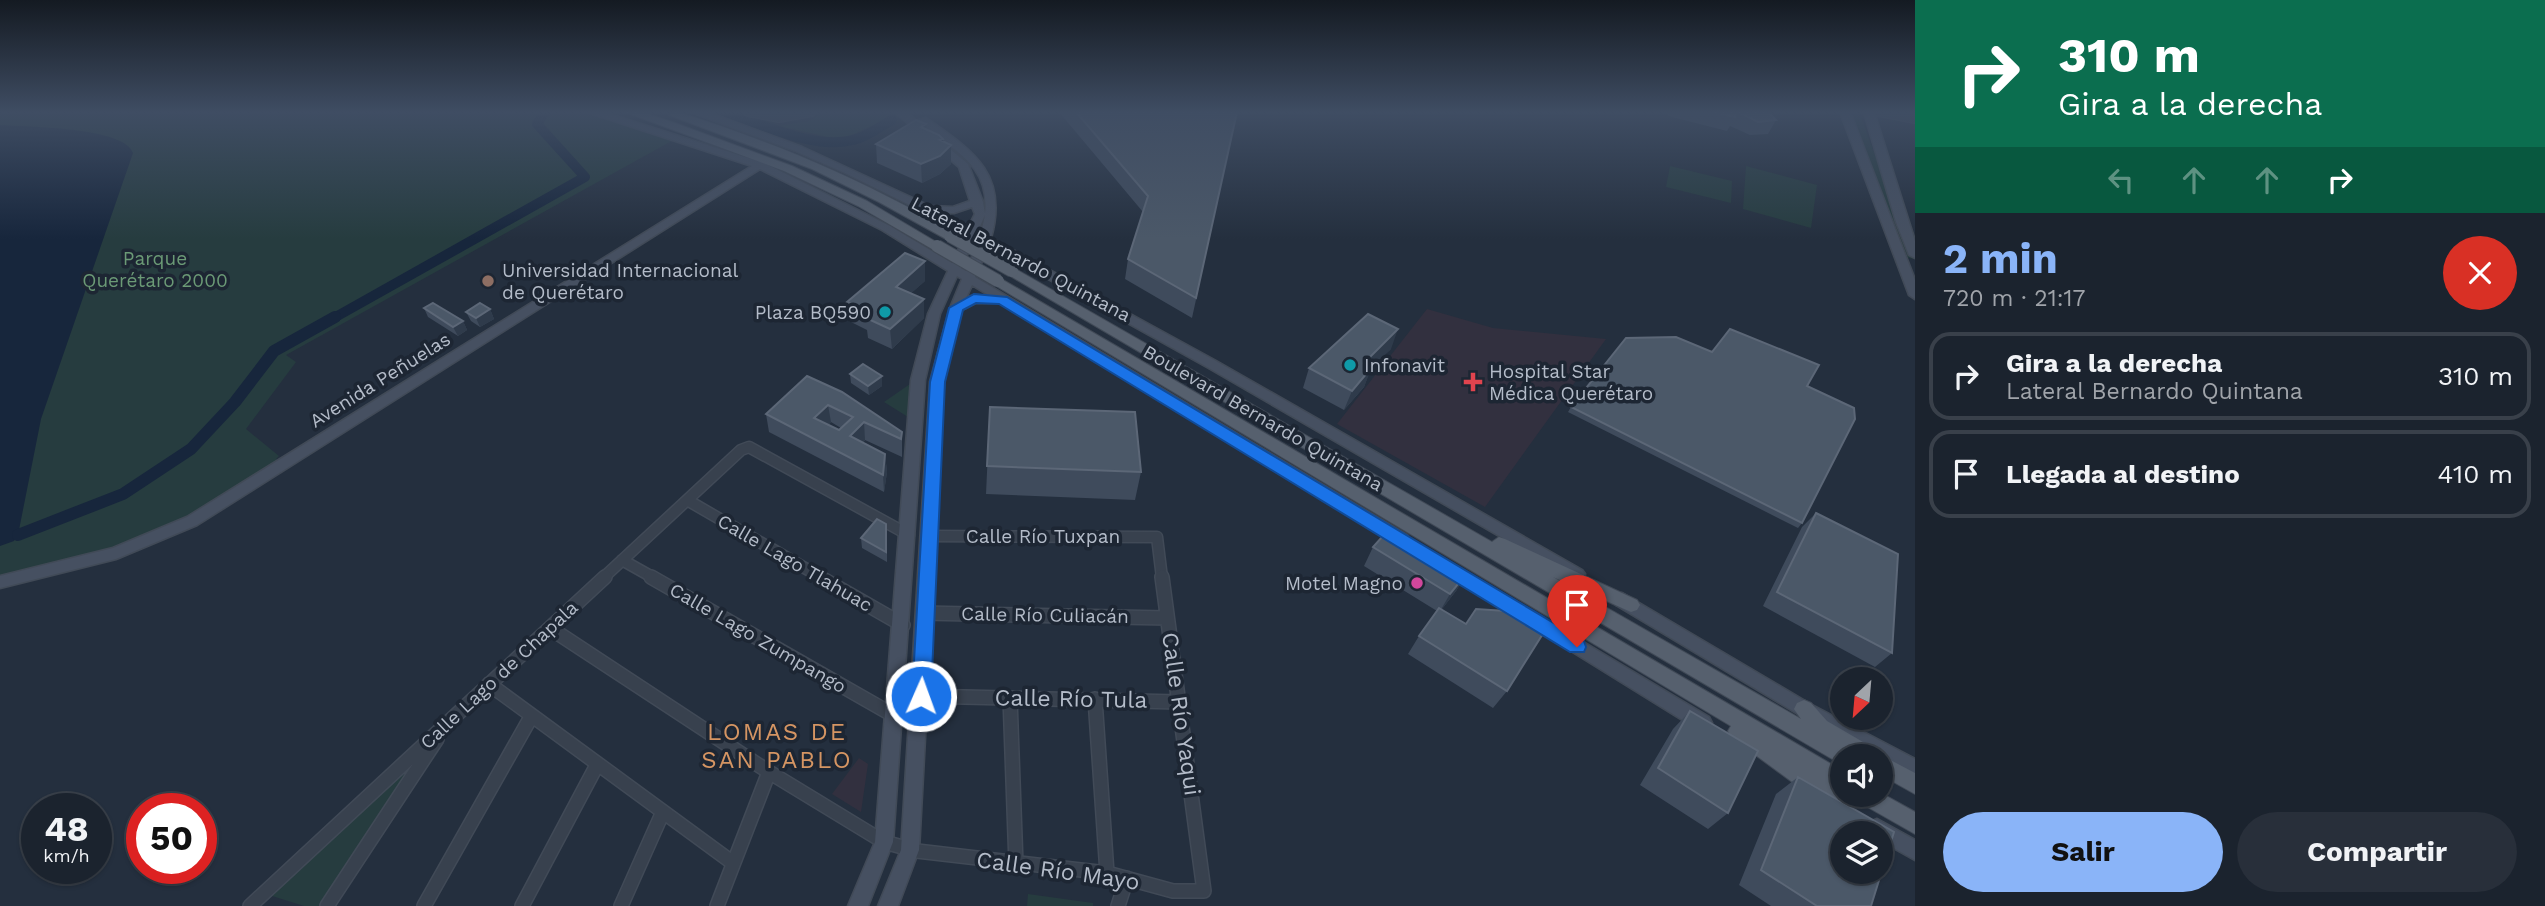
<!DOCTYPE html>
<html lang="es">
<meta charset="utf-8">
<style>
body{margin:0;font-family:"Work Sans",sans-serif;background:#282f3a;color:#f1f3f6;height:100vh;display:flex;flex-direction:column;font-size:26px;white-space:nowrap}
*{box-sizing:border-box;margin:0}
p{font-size:23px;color:#a0a4aa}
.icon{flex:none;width:38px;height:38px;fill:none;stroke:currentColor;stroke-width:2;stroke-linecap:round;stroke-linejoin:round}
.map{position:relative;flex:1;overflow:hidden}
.sheet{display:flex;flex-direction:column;background:#1b232e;width:630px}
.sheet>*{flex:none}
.top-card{background:#0b6e4f;color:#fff;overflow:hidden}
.needle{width:46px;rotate:206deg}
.controls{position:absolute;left:1830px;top:667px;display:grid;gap:14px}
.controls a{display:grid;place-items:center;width:63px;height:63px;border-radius:50%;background:#1b232e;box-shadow:0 2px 5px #0004,0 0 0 2px #39404a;font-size:35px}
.speed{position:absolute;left:21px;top:793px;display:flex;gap:14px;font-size:35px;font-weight:700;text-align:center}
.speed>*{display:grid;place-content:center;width:91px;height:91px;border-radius:50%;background:#1b232e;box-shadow:0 2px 5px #0004,0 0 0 2px #39404a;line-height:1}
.speed small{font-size:18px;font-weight:400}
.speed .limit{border:10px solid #d22;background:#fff;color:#111}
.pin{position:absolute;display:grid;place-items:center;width:60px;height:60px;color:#fff;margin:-72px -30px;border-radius:50% 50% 50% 0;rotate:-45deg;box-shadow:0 0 7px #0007}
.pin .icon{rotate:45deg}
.me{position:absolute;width:77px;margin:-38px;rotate:2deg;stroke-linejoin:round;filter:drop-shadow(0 0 5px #0008)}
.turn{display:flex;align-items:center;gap:24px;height:147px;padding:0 28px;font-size:32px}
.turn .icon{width:91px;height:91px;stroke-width:2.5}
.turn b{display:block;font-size:49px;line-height:60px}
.lanes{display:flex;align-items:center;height:66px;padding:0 28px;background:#0003;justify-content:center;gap:35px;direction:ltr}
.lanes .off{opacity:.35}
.round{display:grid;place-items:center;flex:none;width:74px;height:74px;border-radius:37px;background:#282f3a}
.overview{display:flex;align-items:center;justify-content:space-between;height:119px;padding:0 28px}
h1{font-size:42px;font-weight:700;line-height:52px;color:#8ab4f8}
.cta{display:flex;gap:14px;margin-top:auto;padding:14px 28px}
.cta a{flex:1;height:80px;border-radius:42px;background:#8ab4f8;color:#111;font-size:28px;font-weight:700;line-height:80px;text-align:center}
.cta a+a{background:#282f3a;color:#f1f3f6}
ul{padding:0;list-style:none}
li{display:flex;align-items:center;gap:21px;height:88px;margin:0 14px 10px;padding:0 14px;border:4px solid #39404a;border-radius:21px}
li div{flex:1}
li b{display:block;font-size:26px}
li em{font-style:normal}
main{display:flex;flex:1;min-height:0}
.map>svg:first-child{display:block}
</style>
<main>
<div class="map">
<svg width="1915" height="906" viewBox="0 0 1915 906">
<rect width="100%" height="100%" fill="#242f3e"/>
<path fill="#32303f" d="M1427,309L1493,328L1606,339L1485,507L1337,424Z
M859,758L868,764L861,812L832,794Z"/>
<path fill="#263c3f" d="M0,112H592L677,138L286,355L296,362L246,429L279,456L276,459L283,464L237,496L116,553L0,582Z
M823,112H894L895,115L841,140L779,126L809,121Z
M1851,112H1859L1914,259L1904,257Z
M1670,166L1732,181L1731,203L1666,187Z
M1746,166L1817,185L1811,228L1743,209Z
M910,384L908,417L884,402Z
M431,742L321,906H304L269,895Z
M1028,894L1093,903V906H1027Z"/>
<path fill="#17263c" d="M0,125C26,127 125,127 133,153L41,419L18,535L14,541L0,546Z"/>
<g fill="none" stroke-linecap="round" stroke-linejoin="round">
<path stroke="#17263c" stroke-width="10" d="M725,112C762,124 813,150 853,140C867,137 879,127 892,120
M332,319L585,177L537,124L545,112"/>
<path stroke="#17263c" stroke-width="12" d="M18,535L123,494L191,449L235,402L274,351L335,317"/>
<g stroke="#414a57" stroke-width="10">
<path id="street-far2" d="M748,112L779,118L812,112
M1879,112L1915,119"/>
</g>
<g stroke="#414a57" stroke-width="13">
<path id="street-far1" d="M687,500L822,578
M928,536L1157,537L1162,578
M622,560L654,578
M603,578L741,450L749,447L909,535"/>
</g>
<g stroke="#414a57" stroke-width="16">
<path id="street" d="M651,577L893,715
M819,577L903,625
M923,613L1167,618
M550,628L769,772L884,842L917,851L1107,873L1173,891H1204L1162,577
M489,684L733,863
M921,696L1179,702
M1010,698L1016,864
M1095,699L1107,873
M250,906L605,577
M327,906L437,739
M424,906L531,717
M522,906L597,765
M621,906L662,814
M717,906L769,772
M1118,906L1127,878"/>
</g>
<g stroke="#414a57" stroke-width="3">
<path id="secondary" d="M587,112H603L764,163L890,226L952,263L966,233L845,173L795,151L691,112H707L802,147L930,206L953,207L970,201L959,167L895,112H906L968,164L983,202L985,213C991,161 947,149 918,120L926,118C973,151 1009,174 991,238L1216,361L1582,570L1585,574L1582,578L1577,580L1572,578L1207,367L989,246L975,277L1407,535L1410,539L1407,543H1397L1001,303H976L962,310L944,382L919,850L898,906H878L901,850L930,382L950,308L962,279L957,276L940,314L925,380L893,842L868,906H848L875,842L911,380L928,314L948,271L882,230L760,169L197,525L116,559L0,588V576L113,548L187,517L752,166ZM972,207L975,214L969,226L944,213H954ZM985,215L981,233L978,231ZM975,238L979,240L966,271L961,268ZM972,285L990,296L974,295L966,298Z
M1840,112H1850L1915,280V299L1909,295Z
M1864,112H1874L1915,241V258L1909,255L1896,222Z
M1449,562L1709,717L1712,723L1709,729L1703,731L1697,729L1444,572L1441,568L1444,564Z
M1622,593L1810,704L1915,759V776L1881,759V756H1875L1798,714L1616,605L1614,600L1616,595Z
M1877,819L1915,840V860L1881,841V833H1870L1868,828L1870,822Z"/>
</g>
<g stroke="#414a57" stroke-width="2">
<path id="primary" d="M625,112H642L675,123L792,166L867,201L943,246L942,249H932L858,206L784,171Z
M677,112C756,136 833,167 906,206C922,215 944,223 956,236L950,240L946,239L879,202L812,169L669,115Z
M1012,267L1492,542L1499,537L1505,539L1637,600L1640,605L1637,610L1631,612L1553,577L1801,719L1794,709L1797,703L1804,700L1811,703L1827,721L1875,749L1878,756L1881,755L1915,773V794L1881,775V756H1843V764L1839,763L1007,274L1005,271Z
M998,277L1843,771V792L1829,785L1843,795L1846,802L1843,809L1836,812L1829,809L1731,737L1728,731L1731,726L993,284L991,281Z
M1881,793L1915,812V834L1857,801L1854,794Z"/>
</g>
<use href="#street-far2" stroke="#38414e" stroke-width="8"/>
<use href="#street-far1" stroke="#38414e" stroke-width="10"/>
<use href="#street" stroke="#38414e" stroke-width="13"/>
<use href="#secondary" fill="#465061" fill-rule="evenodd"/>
<use href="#primary" fill="#56606e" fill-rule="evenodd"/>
<g stroke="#414a57" stroke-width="14" stroke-linecap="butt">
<path id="primary-bridge" d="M950,236L1012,271
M937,246L998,281"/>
</g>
<use href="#primary-bridge" stroke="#56606e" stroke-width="12"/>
</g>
<path fill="#3f4b5c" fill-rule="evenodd" d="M1059,112H1237L1192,318L1125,279L1128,259L1143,212Z
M1661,112H1768L1776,120L1768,134L1750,135L1730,126L1727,131L1672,117Z
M926,124V130L943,142L951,145V164L940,174L922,183L877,163L876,144Z
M925,281L911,293L924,299V318L892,349L868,338L867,330L849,321L847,302Z
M424,308L463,321L467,330L458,336L428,317Z
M490,309L494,319L480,327L471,321L466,312Z
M1391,349L1371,367L1364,387L1344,410L1303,388L1309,368Z
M1712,352L1807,386L1802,523L1798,528L1568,412L1571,407Z
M850,374L882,376V386L869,395L851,383Z
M807,376L902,432V457L865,440L863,443L885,454L887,472L884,492L769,432L766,414ZM831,422L841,428L839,430L828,425Z
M990,407L1141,472L1135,500L986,494Z
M1816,513L1892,653L1875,667L1763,606L1802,527Z
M887,534V562L862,548L861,538Z
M1373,547L1467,573L1456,591L1442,609L1507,691L1493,708L1408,654L1419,636L1437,611L1364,566Z
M1690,711L1728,813L1708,829L1640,785L1673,729Z
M1798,777L1871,906H1771L1739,885L1776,794Z"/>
<path fill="#2f3b4b" d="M943,139V152L951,145V164L940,174L922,183L921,164L940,140Z
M925,261V281L897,306L896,287Z
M924,299V318L892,349L890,329Z
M490,309L494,319L480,327L476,318Z
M463,321L467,330L458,336L453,327Z
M1398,329L1391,349L1356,382L1364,363Z
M1372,367L1364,387L1344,410L1352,391Z
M882,376V386L869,395L868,386Z
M828,405L831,422L817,436L814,418Z
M864,422L865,440L852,454L850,436Z
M885,454L887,472L884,492L883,475Z
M1467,573L1456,591L1439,613L1450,594Z"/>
<path fill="#4b5868" stroke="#5c6777" stroke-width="2" fill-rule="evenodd" d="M1076,112H1237L1196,298L1128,259L1148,196Z
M1715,112H1736L1735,117Z
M1739,112H1768L1776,120L1758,122Z
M916,120L926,124L921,127L939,135L943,139L940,140L951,145L940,156L921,164L876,144Z
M905,253L925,261L896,287L924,299L890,329L866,318L872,313L847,302Z
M433,303L463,321L453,327L424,308Z
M480,303L490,309L476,318L466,312Z
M1368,314L1398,329L1364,363L1372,367L1352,391L1309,368Z
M1730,329L1819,365L1807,386L1854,408L1855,419L1802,523L1571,407L1626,338L1676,337L1712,352Z
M863,364L882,376L868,386L850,374Z
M807,376L842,392L902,432L901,439L864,422L850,436L885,454L883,475L766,414ZM828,405L853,417L839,430L814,418Z
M990,407L1135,412L1141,472L987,466Z
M1816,513L1898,554L1892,653L1777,592Z
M877,519L886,524V552L861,538Z
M1391,527L1467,573L1450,594L1373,547Z
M1439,608L1466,624L1476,609L1521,612L1525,621L1544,632L1507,691L1419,636Z
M1690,711L1758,751L1728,813L1658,768Z
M1798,777L1894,832L1871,906H1817L1761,870ZM1843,833H1881V872H1843Z"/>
<linearGradient id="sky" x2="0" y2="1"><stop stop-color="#141a22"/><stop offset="0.47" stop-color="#3f4d63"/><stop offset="1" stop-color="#3f4d63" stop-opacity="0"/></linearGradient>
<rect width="1915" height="239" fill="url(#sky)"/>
<path fill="#1a73e8" stroke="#114b97" stroke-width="2" d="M974,294L1007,297L1584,641L1586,647L1584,652H1570L999,304L976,303L963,310L945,382L931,696L928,702L921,705L914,702L912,696L930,382L949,308Z"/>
<circle fill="#8d6e63" stroke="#1d2633" stroke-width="2.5" cx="488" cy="281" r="7"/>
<g fill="#0f9aa8" stroke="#1d2633" stroke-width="2.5">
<circle cx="885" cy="312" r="7"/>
<circle cx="1350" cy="365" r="7"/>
</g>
<path fill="#e0444e" stroke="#1d2633" stroke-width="2.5" d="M1469.5 371.5h7v7h7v7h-7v7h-7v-7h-7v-7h7z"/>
<circle fill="#d1479c" stroke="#1d2633" stroke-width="2.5" cx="1417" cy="583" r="7"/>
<g text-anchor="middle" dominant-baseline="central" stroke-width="7" stroke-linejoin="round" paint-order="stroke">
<g font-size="19" fill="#6b9a76" stroke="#1d2633">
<text x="155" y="258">Parque<tspan x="155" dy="22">Querétaro 2000</tspan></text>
</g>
<g font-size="19" fill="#b4bcc9" stroke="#1d2633">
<text transform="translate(1021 259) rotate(28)">Lateral Bernardo Quintana</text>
<text transform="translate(380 380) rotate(-32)">Avenida Peñuelas</text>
<text transform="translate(1263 418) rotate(30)">Boulevard Bernardo Quintana</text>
<text x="1043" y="536">Calle Río Tuxpan</text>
<text transform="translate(795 563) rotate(30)">Calle Lago Tlahuac</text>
<text transform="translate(1045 615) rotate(1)">Calle Río Culiacán</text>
<text transform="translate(758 638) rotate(30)">Calle Lago Zumpango</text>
<text transform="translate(499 675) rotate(-43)">Calle Lago de Chapala</text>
</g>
<g font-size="19" fill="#b4bcc9" stroke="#1d2633" text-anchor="start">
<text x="502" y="270">Universidad Internacional<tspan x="502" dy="22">de Querétaro</tspan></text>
<text x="871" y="312" text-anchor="end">Plaza BQ590</text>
<text x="1364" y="365">Infonavit</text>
<text x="1489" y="371">Hospital Star<tspan x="1489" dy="22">Médica Querétaro</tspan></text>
<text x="1403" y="583" text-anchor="end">Motel Magno</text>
</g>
<g font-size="23" fill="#b4bcc9" stroke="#1d2633">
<text transform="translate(1071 699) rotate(1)">Calle Río Tula</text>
<text transform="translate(1181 714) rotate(82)">Calle Río Yaqui</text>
<text transform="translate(1058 871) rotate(8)">Calle Río Mayo</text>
</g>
<g font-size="24" letter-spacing="2" fill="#d59563" stroke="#1d2633">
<text x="777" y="732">LOMAS DE<tspan x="777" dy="28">SAN PABLO</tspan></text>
</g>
</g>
</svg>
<div class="controls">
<a><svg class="needle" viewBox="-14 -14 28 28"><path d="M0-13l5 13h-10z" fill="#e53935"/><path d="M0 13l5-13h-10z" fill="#a0a4aa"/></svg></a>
<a><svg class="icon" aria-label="sound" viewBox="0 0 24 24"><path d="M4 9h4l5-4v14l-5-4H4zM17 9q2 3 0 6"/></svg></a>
<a><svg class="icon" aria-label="layers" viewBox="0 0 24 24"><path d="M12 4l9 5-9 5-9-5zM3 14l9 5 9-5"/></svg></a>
</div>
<div class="speed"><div>48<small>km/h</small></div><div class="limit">50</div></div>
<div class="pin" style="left:1577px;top:647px;background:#d93025"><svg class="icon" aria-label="arrive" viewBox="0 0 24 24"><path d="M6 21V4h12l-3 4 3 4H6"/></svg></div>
<svg class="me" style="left:921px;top:696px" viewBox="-20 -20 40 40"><circle r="17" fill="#1a73e8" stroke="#fff" stroke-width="3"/><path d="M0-11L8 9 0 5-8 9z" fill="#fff"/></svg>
</div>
<section class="sheet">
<div class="top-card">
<div class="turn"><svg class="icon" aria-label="right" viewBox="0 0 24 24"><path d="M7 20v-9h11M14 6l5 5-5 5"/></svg><div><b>310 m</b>Gira a la derecha</div></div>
<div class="lanes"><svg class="icon off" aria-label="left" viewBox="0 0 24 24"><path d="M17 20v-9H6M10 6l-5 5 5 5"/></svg><svg class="icon off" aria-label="ahead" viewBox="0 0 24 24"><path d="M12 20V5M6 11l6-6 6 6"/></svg><svg class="icon off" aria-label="ahead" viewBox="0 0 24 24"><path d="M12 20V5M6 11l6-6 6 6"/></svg><svg class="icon" aria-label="right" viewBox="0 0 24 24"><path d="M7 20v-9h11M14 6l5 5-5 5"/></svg></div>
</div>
<div class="overview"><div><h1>2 min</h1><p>720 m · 21:17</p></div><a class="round" style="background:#d93025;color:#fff"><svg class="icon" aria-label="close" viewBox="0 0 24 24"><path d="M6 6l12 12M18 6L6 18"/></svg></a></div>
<ul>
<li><svg class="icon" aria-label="right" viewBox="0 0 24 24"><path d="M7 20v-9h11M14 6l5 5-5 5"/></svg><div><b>Gira a la derecha</b><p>Lateral Bernardo Quintana</p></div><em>310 m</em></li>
<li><svg class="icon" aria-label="arrive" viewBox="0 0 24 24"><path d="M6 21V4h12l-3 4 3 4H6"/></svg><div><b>Llegada al destino</b></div><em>410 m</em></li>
</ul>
<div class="cta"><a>Salir</a><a>Compartir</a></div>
</section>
</main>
